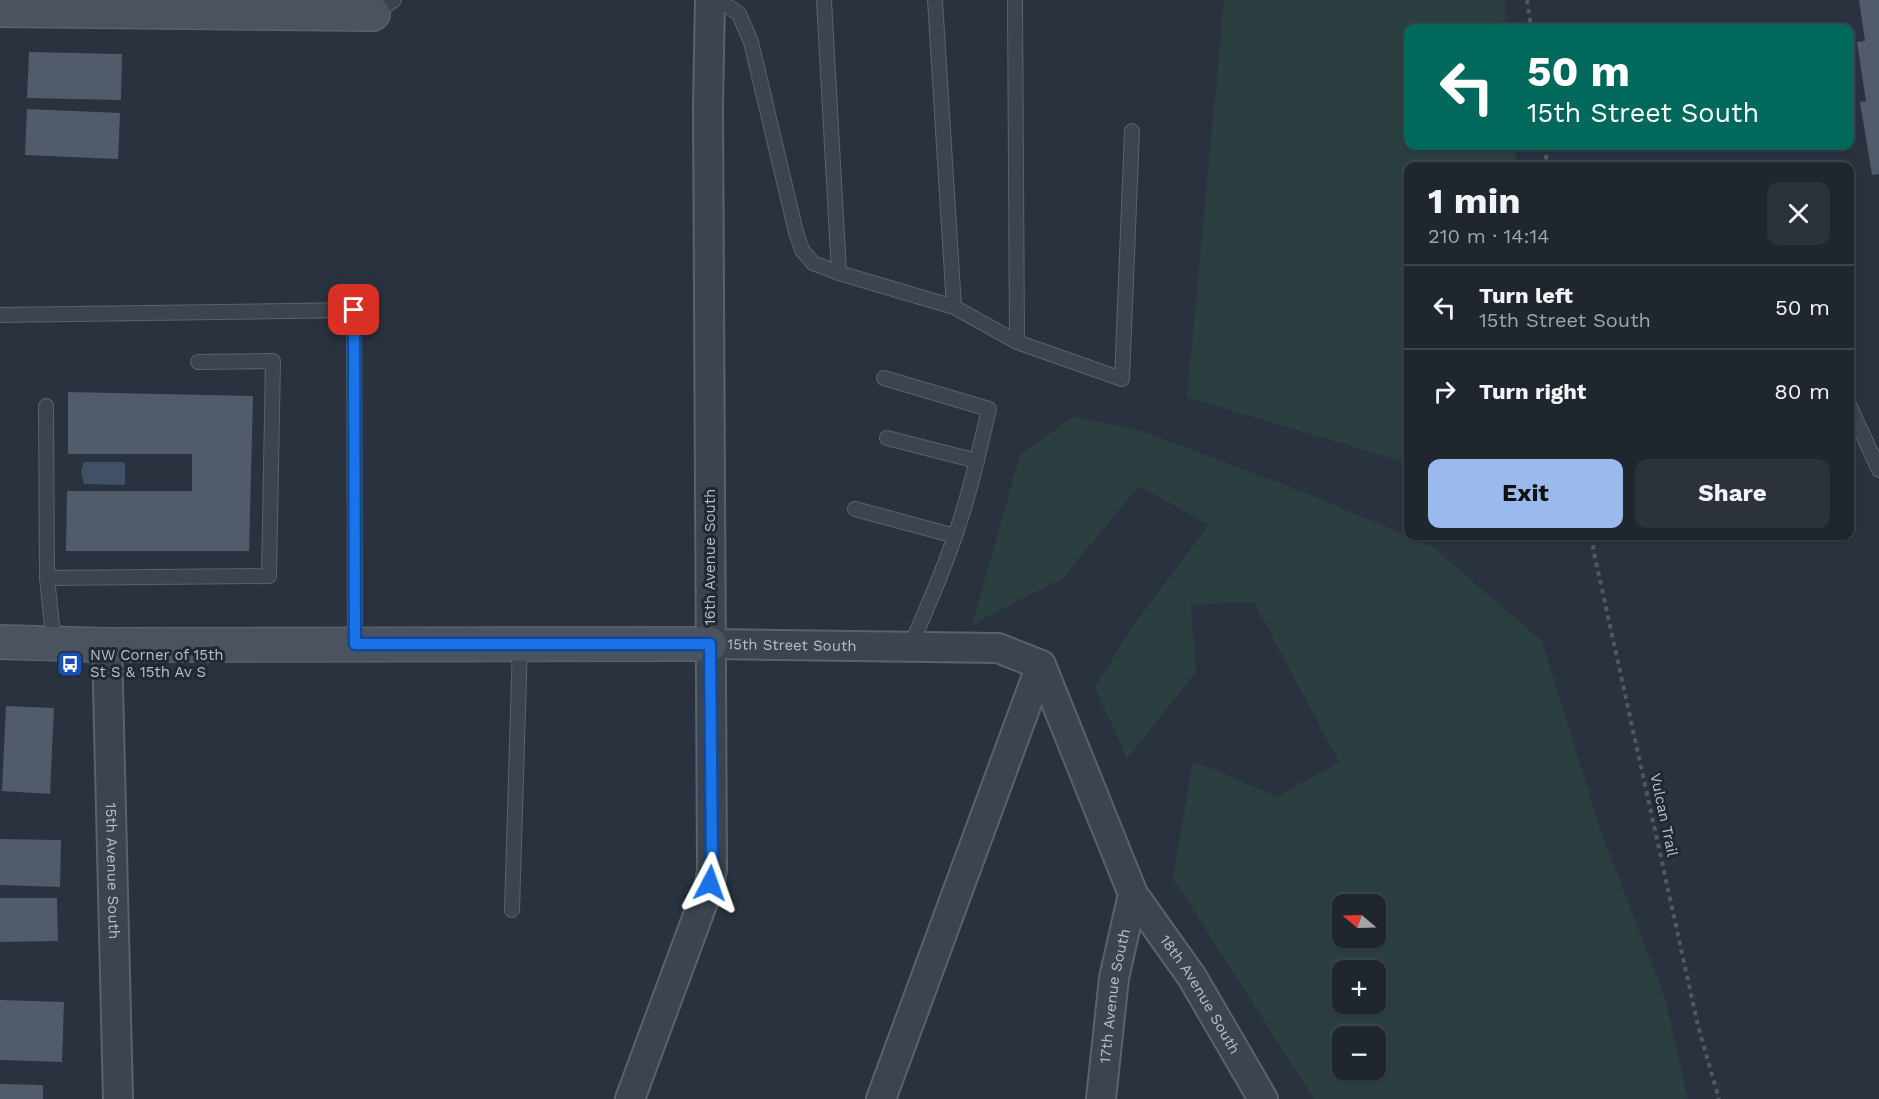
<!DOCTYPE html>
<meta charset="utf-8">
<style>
body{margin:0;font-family:"Work Sans",sans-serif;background:#2c323a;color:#f1f3f6;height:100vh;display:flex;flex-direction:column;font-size:22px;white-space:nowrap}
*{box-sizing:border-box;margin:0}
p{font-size:20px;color:#a1a5aa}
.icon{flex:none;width:33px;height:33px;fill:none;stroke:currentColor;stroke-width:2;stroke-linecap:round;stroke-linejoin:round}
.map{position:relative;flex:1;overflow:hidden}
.drawer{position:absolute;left:1404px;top:162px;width:450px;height:378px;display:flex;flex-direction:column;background:#1f262e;border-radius:12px;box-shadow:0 2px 4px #0004,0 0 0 2px #3c434a}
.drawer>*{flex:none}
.hud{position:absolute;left:1404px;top:24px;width:450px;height:126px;border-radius:12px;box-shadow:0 2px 4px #0004,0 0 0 2px #3c434a;background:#00695c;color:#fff;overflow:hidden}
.needle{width:39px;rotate:289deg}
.tools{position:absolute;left:1332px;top:894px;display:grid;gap:12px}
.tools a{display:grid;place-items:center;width:54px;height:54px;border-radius:12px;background:#1f262e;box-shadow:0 2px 4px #0004,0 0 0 2px #3c434a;font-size:30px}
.pin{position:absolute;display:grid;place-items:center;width:51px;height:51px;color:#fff;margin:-26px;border-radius:12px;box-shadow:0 3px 9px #0006}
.me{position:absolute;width:66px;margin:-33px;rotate:4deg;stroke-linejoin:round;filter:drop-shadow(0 0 4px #0008)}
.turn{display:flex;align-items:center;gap:21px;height:126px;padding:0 24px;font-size:27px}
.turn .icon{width:78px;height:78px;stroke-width:2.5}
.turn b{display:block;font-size:42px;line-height:51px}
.round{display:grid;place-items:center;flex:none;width:63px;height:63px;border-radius:12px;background:#2c323a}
.head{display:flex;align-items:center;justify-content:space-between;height:102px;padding:0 24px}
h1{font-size:36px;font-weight:700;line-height:45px}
.primary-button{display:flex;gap:12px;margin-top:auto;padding:12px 24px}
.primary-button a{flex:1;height:69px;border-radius:12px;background:#9abaed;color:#111;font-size:24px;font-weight:700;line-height:69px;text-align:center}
.primary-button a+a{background:#2c323a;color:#f1f3f6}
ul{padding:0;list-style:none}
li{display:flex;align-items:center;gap:18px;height:84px;padding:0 24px;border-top:2px solid #3c434a}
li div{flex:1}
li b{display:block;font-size:22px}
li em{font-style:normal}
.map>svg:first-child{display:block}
</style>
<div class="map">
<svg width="1879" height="1099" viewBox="0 0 1879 1099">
<rect width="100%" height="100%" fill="#29323e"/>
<path fill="#2c3f40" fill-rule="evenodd" d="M1224,0H1505L1506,19L1483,28H1408V146H1514L1517,166H1408V463L1187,397Z
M1073,417L1139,430L1306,493L1433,547L1542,641L1601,832L1665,998L1688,1099H1314L1173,878L1193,761L1278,797L1339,762L1254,602L1191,605L1196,672L1127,759L1095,687L1132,627L1209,525L1139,486L1062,579L972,625L1020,455ZM1342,904H1376V938H1342ZM1342,970H1376V1004H1342ZM1342,1036H1376V1070H1342Z"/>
<path fill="#405066" d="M84,462H123L125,463V483L124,485L84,484L81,471Z"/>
<path fill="#525b69" d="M1859,0H1879V174L1872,175L1860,102L1866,101L1857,42L1865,41Z
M29,52L122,54L121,100L27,98Z
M27,109L120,113L118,159L25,155Z
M68,392L253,396L249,551H66L67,491H192V454H68Z
M6,706L54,708L50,794L2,791Z
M0,839L61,840L60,887L0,885Z
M0,898H57L58,941L0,942Z
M0,1000L64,1002L62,1062L0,1060Z
M0,1084L43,1085V1099H0Z"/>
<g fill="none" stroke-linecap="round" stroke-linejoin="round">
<g stroke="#5a626c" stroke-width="16">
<path id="lane" d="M719,0L739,14L751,42L796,232L802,250L813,263L839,273L954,307L1017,342L1122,379L1132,131
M824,0L839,273
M935,0L954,307
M1015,0L1017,342
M373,14L394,0
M0,315L354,310L355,644
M884,378L989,409C979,452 969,497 954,539C941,576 926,611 910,647
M46,406L47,578
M1850,407L1879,470
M887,438L977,461
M855,509L955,536
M54,644L47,578L269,576L273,361L198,362
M512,910L520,644"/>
</g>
<g stroke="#5a626c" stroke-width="32">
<g id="street">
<path id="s1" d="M710,644L998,648L1041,665L1133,894L1192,977L1263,1099"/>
<path id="s2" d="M107,645L118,1099"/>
<path d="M630,1099L710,883L712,869L708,105L710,0"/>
<path d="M881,1099L1041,665"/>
<path id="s3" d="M1101,1099L1114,978L1133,894"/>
</g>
</g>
<g stroke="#5a626c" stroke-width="36">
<path id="secondary" d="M0,10L373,14
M0,642L107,645L710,644"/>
</g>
<path stroke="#4b5c5e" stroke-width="4" stroke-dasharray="4.5 4.5" stroke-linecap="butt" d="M1527,0L1531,28
M1545,146L1547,166
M1592,536L1594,553L1698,1026L1719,1099"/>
<use href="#lane" stroke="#3c444f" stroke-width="14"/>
<use href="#street" stroke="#3c444f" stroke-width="28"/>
<use href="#secondary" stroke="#4b5361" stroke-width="33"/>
</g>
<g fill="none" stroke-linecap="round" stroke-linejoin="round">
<g stroke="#114b97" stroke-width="15">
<path id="route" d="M354,310L355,644H710L712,869L710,883"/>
</g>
<use href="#route" stroke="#1a73e8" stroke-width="10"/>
</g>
<defs>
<g id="bus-square" transform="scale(1.35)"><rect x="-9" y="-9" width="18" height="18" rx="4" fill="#1a4fb4" stroke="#212934"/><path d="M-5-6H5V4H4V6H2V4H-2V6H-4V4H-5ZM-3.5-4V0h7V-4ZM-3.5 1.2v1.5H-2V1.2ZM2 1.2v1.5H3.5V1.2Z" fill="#fff"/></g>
</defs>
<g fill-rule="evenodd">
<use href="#bus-square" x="70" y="664"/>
</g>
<g text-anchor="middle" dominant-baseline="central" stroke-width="6" stroke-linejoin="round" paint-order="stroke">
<g font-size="15" fill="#b9bfc9" stroke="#212934">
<text transform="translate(710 557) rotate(-90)">16th Avenue South</text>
<text stroke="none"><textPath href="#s1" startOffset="82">15th Street South</textPath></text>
<text transform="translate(1664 815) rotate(78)">Vulcan Trail</text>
<text stroke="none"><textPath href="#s2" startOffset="226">15th Avenue South</textPath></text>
<text stroke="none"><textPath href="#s1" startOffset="702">18th Avenue South</textPath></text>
<text stroke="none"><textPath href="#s3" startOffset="104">17th Avenue South</textPath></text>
</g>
<g font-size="15" fill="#b9bfc9" stroke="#212934" text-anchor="start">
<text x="90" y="655">NW Corner of 15th<tspan x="90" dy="17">St S &amp; 15th Av S</tspan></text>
</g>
</g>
</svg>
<div class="tools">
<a><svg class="needle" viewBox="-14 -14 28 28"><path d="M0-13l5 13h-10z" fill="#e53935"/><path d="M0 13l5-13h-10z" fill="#a1a5aa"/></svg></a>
<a>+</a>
<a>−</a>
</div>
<div class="pin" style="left:354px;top:310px;background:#d93025"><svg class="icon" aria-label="arrive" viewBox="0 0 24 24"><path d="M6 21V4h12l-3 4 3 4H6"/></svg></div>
<svg class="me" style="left:710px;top:883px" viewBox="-20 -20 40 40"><path d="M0-17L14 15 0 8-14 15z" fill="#1a73e8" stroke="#fff" stroke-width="4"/></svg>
<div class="hud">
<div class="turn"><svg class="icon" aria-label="left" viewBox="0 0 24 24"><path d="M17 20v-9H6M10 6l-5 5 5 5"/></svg><div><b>50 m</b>15th Street South</div></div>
</div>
<section class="drawer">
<div class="head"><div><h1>1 min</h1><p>210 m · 14:14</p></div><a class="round"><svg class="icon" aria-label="close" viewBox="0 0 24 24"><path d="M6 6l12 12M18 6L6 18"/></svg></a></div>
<ul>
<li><svg class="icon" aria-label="left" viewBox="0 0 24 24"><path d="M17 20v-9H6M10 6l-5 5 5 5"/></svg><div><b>Turn left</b><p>15th Street South</p></div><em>50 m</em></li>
<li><svg class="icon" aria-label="right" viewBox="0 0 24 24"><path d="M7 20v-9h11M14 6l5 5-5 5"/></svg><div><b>Turn right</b></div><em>80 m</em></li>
</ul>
<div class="primary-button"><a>Exit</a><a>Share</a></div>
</section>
</div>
